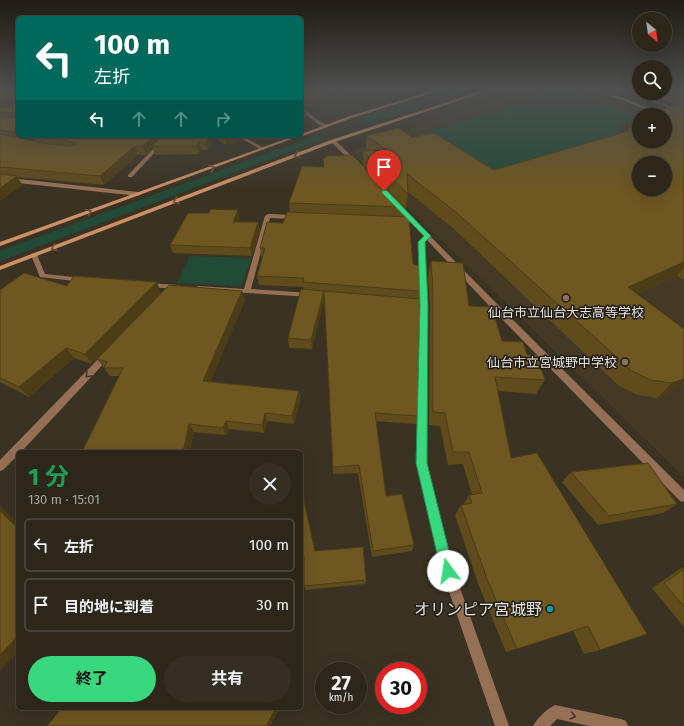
<!DOCTYPE html>
<html lang="ja">
<meta charset="utf-8">
<style>
body{margin:0;font-family:"Fira Sans","Noto Sans JP",sans-serif;background:#342e24;color:#f1f3f6;height:100vh;display:flex;flex-direction:column;font-size:15px;white-space:nowrap}
*{box-sizing:border-box;margin:0}
p{font-size:13px;color:#a6a5a3}
.icon{flex:none;width:22px;height:22px;fill:none;stroke:currentColor;stroke-width:2;stroke-linecap:round;stroke-linejoin:round}
.map{position:relative;flex:1;overflow:hidden}
.details{position:absolute;left:16px;top:450px;width:287px;height:260px;display:flex;flex-direction:column;background:#2c261b;border-radius:6px;box-shadow:0 4px 16px #0002,0 0 0 1px #48433a}
.details>*{flex:none}
.banner{position:absolute;left:16px;top:16px;width:287px;height:122px;border-radius:6px;box-shadow:0 4px 16px #0002,0 0 0 1px #48433a;background:#00695c;color:#fff;overflow:hidden}
.needle{width:26px;rotate:151deg}
.controls{position:absolute;left:632px;top:12px;display:grid;gap:8px}
.controls a{display:grid;place-items:center;width:40px;height:40px;border-radius:50%;background:#2c261b;box-shadow:0 4px 16px #0002,0 0 0 1px #48433a;font-size:20px}
.speed{position:absolute;left:315px;top:662px;display:flex;gap:8px;font-size:20px;font-weight:700;text-align:center}
.speed>*{display:grid;place-content:center;width:52px;height:52px;border-radius:50%;background:#2c261b;box-shadow:0 4px 16px #0002,0 0 0 1px #48433a;line-height:1}
.speed small{font-size:10px;font-weight:400}
.speed .limit{border:6px solid #d22;background:#fff;color:#111}
.pin{position:absolute;display:grid;place-items:center;width:34px;height:34px;color:#fff;margin:-41px -17px;border-radius:50% 50% 50% 0;rotate:-45deg;box-shadow:0 0 4px #0007}
.pin .icon{rotate:45deg}
.me{position:absolute;width:44px;margin:-22px;rotate:346deg;stroke-linejoin:round;filter:drop-shadow(0 0 3px #0008)}
.turn{display:flex;align-items:center;gap:14px;height:84px;padding:0 12px;font-size:18px}
.turn .icon{width:52px;height:52px;stroke-width:2.5}
.turn b{display:block;font-size:28px;line-height:34px}
.lanes{display:flex;align-items:center;height:38px;padding:0 12px;background:#0003;justify-content:center;gap:20px;direction:ltr}
.lanes .off{opacity:.35}
.round{display:grid;place-items:center;flex:none;width:42px;height:42px;border-radius:21px;background:#342e24}
.headline{display:flex;align-items:center;justify-content:space-between;height:68px;padding:0 12px}
h1{font-size:24px;font-weight:700;line-height:30px;color:#1e9e55}
.cta{display:flex;gap:8px;margin-top:auto;padding:8px 12px}
.cta a{flex:1;height:46px;border-radius:24px;background:#39d87f;color:#111;font-size:16px;font-weight:700;line-height:46px;text-align:center}
.cta a+a{background:#342e24;color:#f1f3f6}
ul{padding:0;list-style:none}
li{display:flex;align-items:center;gap:12px;height:54px;margin:0 8px 6px;padding:0 4px;border:2px solid #48433a;border-radius:6px}
li div{flex:1}
li b{display:block;font-size:15px}
li em{font-style:normal}
.map>svg:first-child{display:block}
</style>
<div class="map">
<svg width="684" height="726" viewBox="0 0 684 726">
<rect width="100%" height="100%" fill="#3a3324"/>
<path fill="#433924" fill-rule="evenodd" d="M532,89H578L610,101V104L623,109L631,110L646,115H639V141H665L684,130V477L351,152L407,130L482,104ZM639,163H665V189H639Z"/>
<path fill="#214b36" d="M454,89H481L433,103L421,98Z
M552,92L578,95L639,118V120L619,125L621,134L488,178L418,135Z
M413,101L425,105L371,124L359,118Z
M318,135L326,138L0,261V251Z
M190,256L252,258L241,286L177,283Z"/>
<g fill="none" stroke-linecap="round" stroke-linejoin="round">
<path fill="#967055" fill-rule="evenodd" d="M166,136H170L132,177H128V175Z"/>
<path fill="#967055" fill-rule="evenodd" d="M618,89H624L684,111V113Z
M301,106L316,119L327,125V127C317,126 308,116 301,109Z
M237,136H242L266,149L262,150Z
M331,140H335L358,162V164H354L331,142Z
M0,177L138,192L141,194L138,196L0,181Z
M395,204H399L428,233L430,234V236L504,311L684,490V502L680,501L498,315L427,240L425,242L428,305L427,463L454,571L509,726H495L442,571L417,463L420,305L419,242L424,236L395,206Z
M268,214L295,215L298,217L295,219L270,218L251,289L310,293L313,295L312,297L196,290L195,288L198,286L244,289L265,216Z
M34,253L37,255L45,274L83,278L86,280L83,282L40,277L31,255Z
M146,283L179,285L182,287L179,289L148,287L145,285Z
M107,352L111,355L110,357L21,452H18V455L3,470L0,471V460L104,353Z
M555,705L621,719L626,721L628,726H589L557,719L550,726H533C537,718 547,709 555,705Z"/>
<path fill="#cd9065" fill-rule="evenodd" d="M438,89H445L352,118L303,136H300L0,246V242L294,136H301V134L350,116Z
M487,89H494L335,142L0,270V266L331,140Z
M594,89H600L666,115H660Z"/>
</g>
<path fill="#5f4b1c" fill-rule="evenodd" d="M0,89H18V136H240L241,140L226,145L214,137L208,150H201L199,154L155,155L153,148L146,155H138L104,185L18,177L22,185L0,201ZM33,138L35,141L29,140Z
M301,89H370L309,106L301,105Z
M632,89H639V92Z
M665,89H684V280L677,276L637,294L684,329L671,391L665,395L657,398L637,395L619,386L454,229L408,192L406,209L405,208L404,216L413,264L420,291L419,299L418,416L416,424L376,421L386,496L414,545L412,551L372,557L358,473L333,474L325,293H324V300L312,349L289,348L288,338L304,289L303,287L259,285L257,276L263,256H261L260,248L283,223L290,212L289,203L324,167L363,166V151H367L366,150V136L412,137L494,170L630,131L628,130L635,116L639,115V141L681,106L643,93H665Z
M240,218L238,222H258L260,231L252,256L173,253L170,245Z
M431,261L469,306L502,341L527,355L545,380L536,394L498,391L511,458L600,650L584,654L573,631L506,652L479,586L455,515L461,505L464,504L469,495H472L463,464L448,465L440,426L429,425L430,305L428,276Z
M67,286L92,364L74,358L29,397L0,382V290Z
M245,300L210,382L299,391L300,400L294,424L267,421L264,433L229,429L226,435L194,432L189,452H52H82L119,376H110L97,359Z
M571,472L677,504L663,513L598,525L562,482Z
M315,551L366,580L365,584L306,590L304,586V561Z
M684,567V627L652,588L680,569Z"/>
<path fill="#4d3d16" d="M344,89H370L309,106L308,99Z
M13,98L17,106L0,112V103Z
M306,111V118L301,120V112Z
M23,136H32L33,138L26,141Z
M154,136H164L152,146L153,148L146,155L143,146Z
M209,136H214V137L208,150L206,142Z
M225,136H240L241,140L226,145Z
M199,142L201,150L199,154L197,146Z
M135,146L138,155L104,185L100,176Z
M17,176L22,185L0,201V188Z
M238,210L240,218L235,230L233,222Z
M258,222L260,231L252,256L250,248Z
M684,262V267L677,276L617,303L628,287Z
M157,282L161,293L92,364L85,354Z
M242,291L245,300L207,390L203,381Z
M324,291V300L312,349L311,340Z
M66,348L74,358L29,397L19,387Z
M684,378L671,391L665,395L657,398L672,383Z
M299,391L300,400L294,424L292,416Z
M265,413L267,421L264,433L262,425Z
M226,421L229,429L226,435L223,428Z
M189,424L194,432L189,452H183Z
M0,506L18,524L15,526L0,511Z
M304,555L306,560L301,562V556Z
M588,626L573,631L506,652L517,649Z
M18,636V652L0,670V655Z
M276,708H280L270,726H266Z"/>
<path fill="#6e5720" stroke="#4d3d16" fill-rule="evenodd" d="M0,89H18V133L0,130V117L14,118L15,114L14,113L0,112V108L14,103L16,100L13,98L0,103Z
M301,89H344L308,99L301,97Z
M677,89H684V92Z
M675,105L684,108V262L628,287L684,329V378L681,380L672,383L651,380L632,371L457,213L407,174L408,194L363,151L387,150L366,136L398,128L412,137L434,133L494,170L639,128V141H665V115H640ZM639,163H665V189H639Z
M301,106L306,111L301,112Z
M639,115V118L635,116Z
M0,134L48,144L72,146L76,144L74,142L36,136H154L143,146H135L100,176L0,167Z
M162,136H209L206,142H199L197,146H152Z
M352,155L405,207L289,203L302,166L324,167L323,158H326L325,156Z
M0,174L17,176L0,188Z
M211,209L238,210L233,222H258L250,248L170,245L188,213H209Z
M287,212L409,217L413,264L420,266V291L303,282L304,278L257,276L265,248H260L267,222L283,223Z
M431,261L463,263L469,306L492,307L502,341L523,342L527,355H537L545,380L495,377L511,458L537,453L647,634L600,650L588,626L517,649L487,579L461,505L472,503L469,495L482,493L469,452H453L445,413L433,412V290Z
M24,273L67,286L74,276L157,282L85,354L66,348L19,387L0,378V290Z
M169,285L242,291L203,381L299,391L292,416L265,413L262,425L226,421L223,428L189,424L183,452H52V451L82,452L123,368H104L107,362L97,359Z
M301,289L324,291L311,340L288,338Z
M324,291L420,299L418,416L375,413L386,496L402,494L414,545L373,551L359,465L333,467Z
M648,463L677,504L609,516L571,472Z
M301,487L315,551L363,547L366,580L304,586V555L301,556Z
M0,511L15,526L18,520V636L0,655Z
M684,569V607L664,583Z
M62,708H276L266,726H47Z"/>
<defs><path id="oneway-chevron" d="M-2-3.5L2.5 0L-2 3.5" fill="none" stroke-width="1.6" stroke-linecap="round" stroke-linejoin="round"/></defs>
<g stroke="#6d5039">
<use href="#oneway-chevron" transform="translate(297 155) rotate(159)"/>
<use href="#oneway-chevron" transform="translate(212 168) rotate(-20)"/>
<use href="#oneway-chevron" transform="translate(176 201) rotate(159)"/>
<use href="#oneway-chevron" transform="translate(89 212) rotate(-20)"/>
<use href="#oneway-chevron" transform="translate(54 248) rotate(159)"/>
</g>
<g stroke="#433528">
<use href="#oneway-chevron" transform="translate(88 375) rotate(134)"/>
<use href="#oneway-chevron" transform="translate(573 716) rotate(12)"/>
</g>
<linearGradient id="sky" x2="0" y2="1"><stop stop-color="#201c14"/><stop offset="0.47" stop-color="#4f5050"/><stop offset="1" stop-color="#4f5050" stop-opacity="0"/></linearGradient>
<rect width="684" height="191" fill="url(#sky)"/>
<path fill="#39d87f" stroke="#258c53" d="M382,190H386L431,236L425,242L428,305L427,463L454,571L452,576L448,577L443,576L441,571L416,463L420,305L418,242L424,236L382,193Z"/>
<g fill="#8d6e63" stroke="#1f1b15" stroke-width="1.5">
<circle cx="566" cy="298" r="4"/>
<circle cx="625" cy="362" r="4"/>
</g>
<circle fill="#0f9aa8" stroke="#1f1b15" stroke-width="1.5" cx="550" cy="609" r="4"/>
<g text-anchor="middle" dominant-baseline="central" stroke-width="3" stroke-linejoin="round" paint-order="stroke">
<g font-size="13" fill="#eae5dc" stroke="#1f1b15">
<text x="566" y="312">仙台市立仙台大志高等学校</text>
<text x="617" y="362" text-anchor="end">仙台市立宮城野中学校</text>
</g>
<g font-size="16" fill="#eae5dc" stroke="#1f1b15" text-anchor="end">
<text x="542" y="609">オリンピア宮城野</text>
</g>
</g>
</svg>
<div class="controls">
<a><svg class="needle" viewBox="-14 -14 28 28"><path d="M0-13l5 13h-10z" fill="#e53935"/><path d="M0 13l5-13h-10z" fill="#a6a5a3"/></svg></a>
<a><svg class="icon" aria-label="search" viewBox="0 0 24 24"><circle cx="10" cy="10" r="6"/><path d="M15 15l6 6"/></svg></a>
<a>+</a>
<a>−</a>
</div>
<div class="speed"><div>27<small>km/h</small></div><div class="limit">30</div></div>
<div class="pin" style="left:384px;top:191px;background:#d93025"><svg class="icon" aria-label="arrive" viewBox="0 0 24 24"><path d="M6 21V4h12l-3 4 3 4H6"/></svg></div>
<svg class="me" style="left:448px;top:571px" viewBox="-20 -20 40 40"><circle r="19" fill="#fff"/><path d="M0-13L10 11 0 6-10 11z" fill="#39d87f"/></svg>
<div class="banner">
<div class="turn"><svg class="icon" aria-label="left" viewBox="0 0 24 24"><path d="M17 20v-9H6M10 6l-5 5 5 5"/></svg><div><b>100 m</b>左折</div></div>
<div class="lanes"><svg class="icon" aria-label="left" viewBox="0 0 24 24"><path d="M17 20v-9H6M10 6l-5 5 5 5"/></svg><svg class="icon off" aria-label="ahead" viewBox="0 0 24 24"><path d="M12 20V5M6 11l6-6 6 6"/></svg><svg class="icon off" aria-label="ahead" viewBox="0 0 24 24"><path d="M12 20V5M6 11l6-6 6 6"/></svg><svg class="icon off" aria-label="right" viewBox="0 0 24 24"><path d="M7 20v-9h11M14 6l5 5-5 5"/></svg></div>
</div>
<section class="details">
<div class="headline"><div><h1>1 分</h1><p>130 m · 15:01</p></div><a class="round"><svg class="icon" aria-label="close" viewBox="0 0 24 24"><path d="M6 6l12 12M18 6L6 18"/></svg></a></div>
<ul>
<li><svg class="icon" aria-label="left" viewBox="0 0 24 24"><path d="M17 20v-9H6M10 6l-5 5 5 5"/></svg><div><b>左折</b></div><em>100 m</em></li>
<li><svg class="icon" aria-label="arrive" viewBox="0 0 24 24"><path d="M6 21V4h12l-3 4 3 4H6"/></svg><div><b>目的地に到着</b></div><em>30 m</em></li>
</ul>
<div class="cta"><a>終了</a><a>共有</a></div>
</section>
</div>
